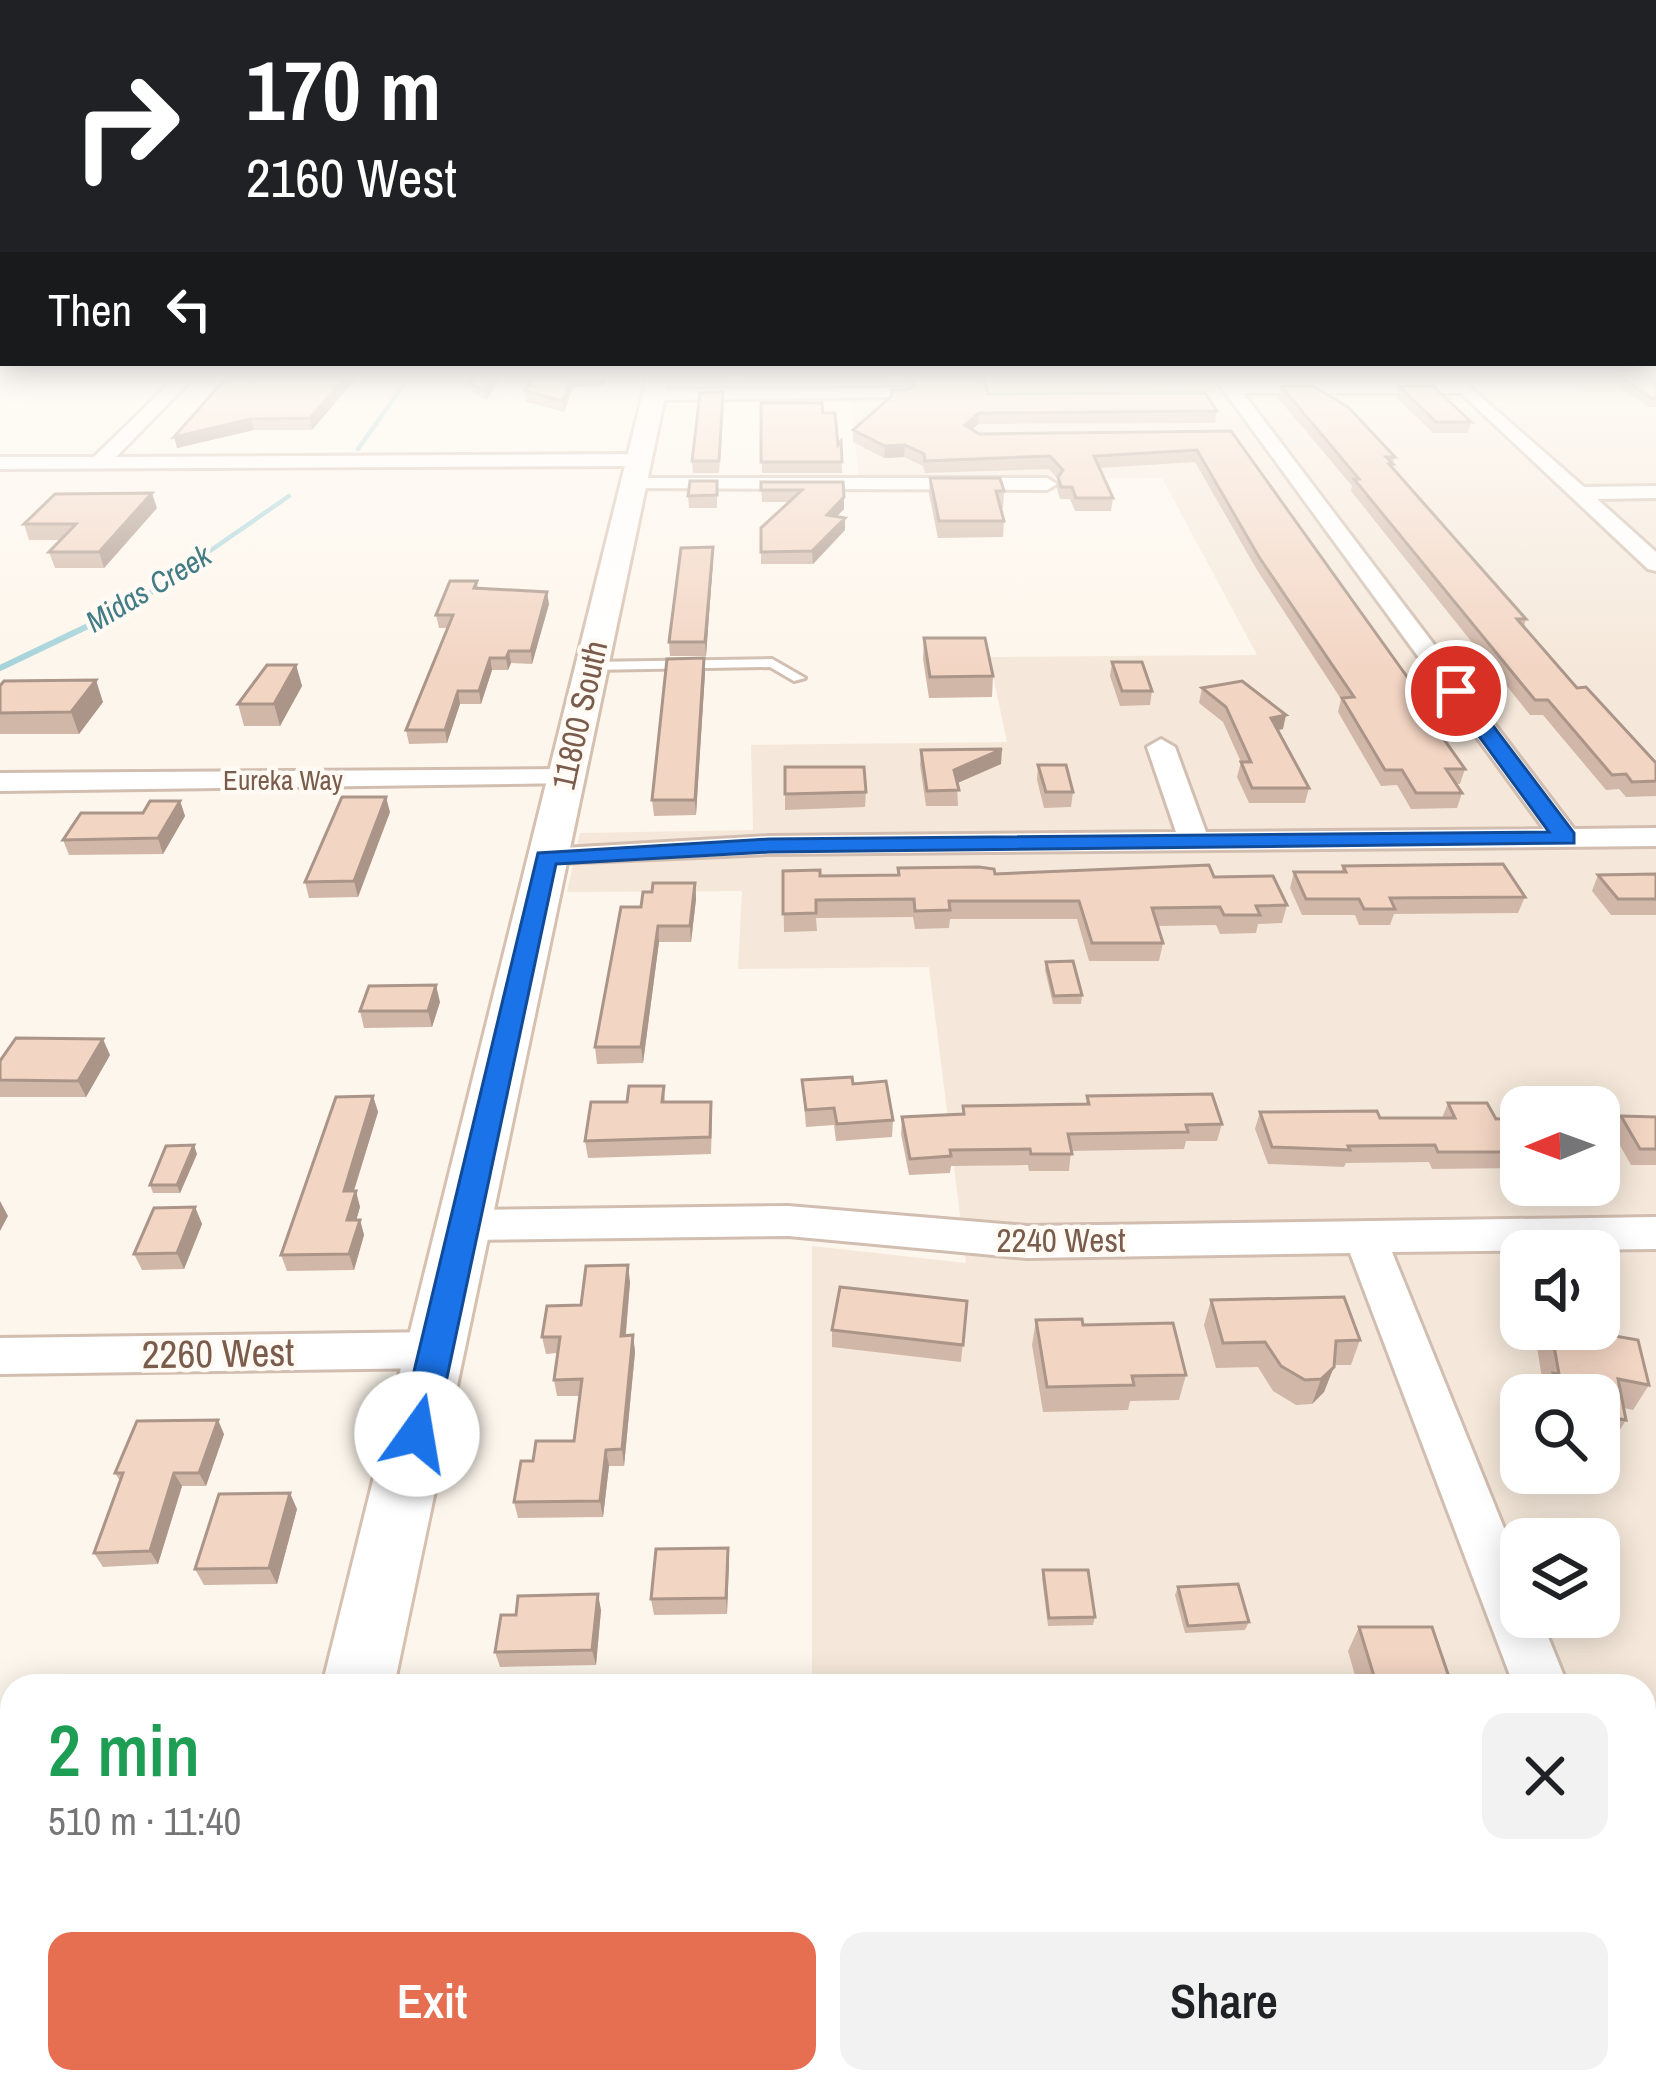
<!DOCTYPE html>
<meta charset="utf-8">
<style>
body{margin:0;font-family:"Archivo Narrow",sans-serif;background:#f2f2f2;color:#202124;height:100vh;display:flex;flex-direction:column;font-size:45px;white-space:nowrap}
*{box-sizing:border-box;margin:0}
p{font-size:39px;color:#757577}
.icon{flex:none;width:66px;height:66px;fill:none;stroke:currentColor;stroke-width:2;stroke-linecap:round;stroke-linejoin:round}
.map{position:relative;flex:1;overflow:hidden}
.details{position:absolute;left:0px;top:1674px;width:1656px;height:420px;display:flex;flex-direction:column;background:#fff;border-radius:36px 36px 0 0;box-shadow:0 6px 30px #0003}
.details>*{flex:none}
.top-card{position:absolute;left:0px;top:0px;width:1656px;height:366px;box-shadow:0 6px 30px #0003;background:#202124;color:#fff;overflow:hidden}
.needle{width:78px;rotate:269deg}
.buttons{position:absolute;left:1500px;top:1086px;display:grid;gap:24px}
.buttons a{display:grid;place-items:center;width:120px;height:120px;border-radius:24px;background:#fff;box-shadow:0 6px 30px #0003;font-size:60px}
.pin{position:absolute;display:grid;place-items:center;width:102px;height:102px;color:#fff;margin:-51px;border:6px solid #fff;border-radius:50%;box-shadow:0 3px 12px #0007}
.me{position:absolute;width:132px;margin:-66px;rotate:13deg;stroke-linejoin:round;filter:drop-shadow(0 0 9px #0008)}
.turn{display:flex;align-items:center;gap:42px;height:252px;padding:0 48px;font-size:54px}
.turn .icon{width:156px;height:156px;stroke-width:2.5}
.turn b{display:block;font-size:84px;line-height:102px}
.then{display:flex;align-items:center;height:114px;padding:0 48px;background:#0003;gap:24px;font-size:45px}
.round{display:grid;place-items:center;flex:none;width:126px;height:126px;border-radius:24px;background:#f2f2f2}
.headline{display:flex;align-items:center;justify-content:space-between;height:204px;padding:0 48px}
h1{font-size:72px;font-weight:600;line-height:90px;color:#1e9e55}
.cta{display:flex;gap:24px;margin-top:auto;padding:24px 48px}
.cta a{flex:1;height:138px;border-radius:24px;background:#e76f51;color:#fff;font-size:48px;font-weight:600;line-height:138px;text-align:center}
.cta a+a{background:#f2f2f2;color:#202124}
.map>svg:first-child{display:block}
</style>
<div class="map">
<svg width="1656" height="2094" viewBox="0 0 1656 2094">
<rect width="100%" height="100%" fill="#fdf6ec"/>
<path fill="#f5e8da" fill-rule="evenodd" d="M670,377H1335L1348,391L1481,392H1581L1565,377H1656V2094H814V2082H1644V1686H812V1246L966,1263L929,967L738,969L742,891L567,892L580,833L753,830L751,745L1007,742L989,657L1257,655L1162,478L859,480L850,395L666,397ZM1521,1107H1599V1185H1521ZM1521,1251H1599V1329H1521ZM1521,1395H1599V1473H1521ZM1521,1539H1599V1617H1521Z"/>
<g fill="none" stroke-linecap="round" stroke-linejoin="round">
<path stroke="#a5d3da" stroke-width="4.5" d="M358,449L409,377
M191,564L289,496"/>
<path stroke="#a5d3da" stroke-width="6" d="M0,668L134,604L195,561"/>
<g stroke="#d1beb0" stroke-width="6">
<path id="lane" d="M772,659L805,678L794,681L770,667L590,670L584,666L590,662Z"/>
</g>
<g stroke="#d1beb0" stroke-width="6">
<path id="street" d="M176,377H194L116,457L636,454L646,460L636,466L0,469V457H94Z
M1214,377H1231L1235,383H1465L1584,487L1656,486V498L1597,499L1656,552V571L1648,569L1461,393H1243L1574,829L1656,828V846L769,854L535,864L531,858L535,852L546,849L769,836L1176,832L1147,747L1161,739L1175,747L1206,832L1544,829Z
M902,388L911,393L908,397L654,400L645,395L654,390Z
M631,478H1047L1057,484L1047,490L624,488L621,484Z
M565,769L575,771L579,777L575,783L0,791V773Z
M788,1206L1027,1226L1656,1217V1249L1392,1252L1521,1570V1617H1540L1568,1686H1514L1350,1253L1027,1258L788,1236L467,1240L452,1236L446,1225L452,1214L467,1210Z
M436,1332L452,1337L458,1350L452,1363L436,1368L0,1374V1338Z
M1644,1917L1656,1922V2010L1644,2005Z"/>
</g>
<g stroke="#d6c0b0" stroke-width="6">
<path id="secondary" d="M647,377H669L394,1686H322Z
M221,2082H309L306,2094H218Z"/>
</g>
<use href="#lane" fill="#fff" fill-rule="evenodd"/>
<use href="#street" fill="#fff" fill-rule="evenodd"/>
<use href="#secondary" fill="#fff" fill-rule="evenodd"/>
</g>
<path fill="#d1b7a8" d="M357,377L312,430H254L177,448Z
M436,377H501L486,400L473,393L472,388Z
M532,377H607L605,385L573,387L564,412L526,402L525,391Z
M692,377H745V385L692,382Z
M886,377H983L988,394L1217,411L1215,423L978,424L972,429L979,434L1231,431L1433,713L1431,720L1465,769L1460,784H1457L1462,793L1457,808L1411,809L1397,785L1381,786L1338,712L1341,699L1257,570L1195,462L1100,468L1113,498L1111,511H1075L1070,499H1060L1057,489L1058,479L1049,469L925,473L923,466L904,457L884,458L853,442V430L891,397V390H909L904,384H887Z
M1605,377H1656V407H1648Z
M1281,386L1395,457L1392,468L1526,619L1524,627L1577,688L1656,763V796L1626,797L1619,789L1606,790L1543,715H1530L1351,491L1352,486L1278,398Z
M1399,386L1471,422L1468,433H1433L1397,398Z
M761,403L823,413L838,445L841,441L842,473H762Z
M724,404L719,473H693L692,461Z
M930,478L1004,491L1003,508H1001L1004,521L1003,537L938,538L929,494Z
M717,481V508H689L688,496Z
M761,482H843L844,509L837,516L845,530L813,564H761V528L789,502H762Z
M157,508L104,568H55L49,552L61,540H29L24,524Z
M713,560L706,656H670L669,642Z
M477,581L478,589L549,604L532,664L511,663L508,670H492L481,704H460L447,743L409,744L406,730L448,628H439L436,615Z
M924,638L993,676L992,697L929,698L923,659Z
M1112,662L1152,691L1150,705L1120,706L1110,676Z
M296,665L302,686L280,726H244L238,704Z
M705,673L696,815L654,816L652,800Z
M0,686L103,702L79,734H0Z
M1202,688L1283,729L1278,730L1309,788L1305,803H1249L1237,777L1241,762L1223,722L1199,703Z
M921,750L1001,764L957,783L958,806H926L920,765Z
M1038,765L1073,792L1071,807L1044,808L1037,780Z
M785,767L866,792L865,807L785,810Z
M180,801L185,816L163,854L69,855L63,840Z
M390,812L358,897L309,898L305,882Z
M1343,866L1525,897L1518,913L1394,914L1390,925H1359L1355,915H1302L1290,888L1294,872H1341Z
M783,871L820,876L995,874L1214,877L1287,905L1282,923L1258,924L1256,933L1220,934L1216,925L1158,926L1163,943L1159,961H1089L1077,919H950L949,928L915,929L913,917L816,918L817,931L784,932Z
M1656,874V915H1611L1592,891L1598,875Z
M695,883L696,899L691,942H659L643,1063L597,1064L595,1047L641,907L652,892Z
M1046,962L1082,995L1081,1004H1053L1045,970Z
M440,1002L432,1027L364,1028L360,1011Z
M110,1055L86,1097H0V1061Z
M802,1080L853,1084L893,1120L892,1137L836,1141L834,1125L806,1127Z
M664,1086L665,1102L712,1118L711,1154L588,1158L585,1141L627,1102Z
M373,1096L378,1112L354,1191L360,1207L356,1220H360L364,1235L354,1270L287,1271L281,1255Z
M1087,1096L1222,1124L1217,1141H1186L1184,1149L1071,1151L1069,1171H1029L1028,1165L951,1166L950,1173L909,1175L901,1134L902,1117L962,1114L963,1106L1086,1104Z
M1448,1103L1496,1119L1521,1118V1168L1432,1169L1429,1162L1346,1163L1344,1167L1268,1164L1255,1129L1260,1112L1380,1118H1442Z
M1621,1116L1656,1117V1165H1631L1613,1133Z
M197,1154L180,1193H153L150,1185Z
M195,1207L202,1224L184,1269L142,1270L134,1254Z
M630,1282L626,1335H633L635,1352L624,1466H609L603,1517L518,1518L514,1502L533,1461L574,1441L580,1396H557L554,1380L557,1353L546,1354L542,1337L581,1305Z
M1211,1300L1360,1340L1351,1365H1334L1324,1392L1312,1404L1296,1405L1273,1391L1258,1367L1216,1368L1204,1325Z
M967,1301L961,1362L832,1347V1330Z
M1036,1320L1083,1325L1186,1375L1179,1400L1130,1401L1128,1410L1043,1412L1032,1345Z
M1534,1329H1599L1609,1335L1649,1385L1633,1410L1624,1408L1626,1420L1611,1444L1599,1442V1395H1541L1544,1390Z
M224,1434L206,1486H182L158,1564L103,1567L94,1553L120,1481L115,1473Z
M297,1509L277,1584L204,1585L195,1569Z
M728,1548L727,1614L654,1615L651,1599Z
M1043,1570L1095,1617L1093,1625L1048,1626L1042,1578Z
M1178,1587L1249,1622L1245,1630L1185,1633L1175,1595Z
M601,1610L596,1665L500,1667L495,1652Z
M1359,1627L1452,1686H1358L1348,1651Z
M1084,2082H1125L1127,2094H1085Z
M1475,2082H1589L1593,2094H1478Z"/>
<path fill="#aa9588" d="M346,377H357L312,430L310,418Z
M493,377H501L486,400L484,390Z
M572,377H607L605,385L573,387L564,412L563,401Z
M979,413L978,424L965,436V425Z
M251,419L254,430L177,448L174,437Z
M905,445L904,457L884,458L885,446Z
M152,493L157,508L104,568L99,552Z
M844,497V509L827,527V515Z
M845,518V530L813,564L812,551Z
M713,547V560L706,656L705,642Z
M547,592L549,604L532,664L531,651Z
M509,651L511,663L508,670L506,658Z
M490,658L492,670L481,704L479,691Z
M704,658L705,673L696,815L695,800Z
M296,665L302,686L280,726L274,704Z
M96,680L103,702L79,734L71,712Z
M458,691L460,704L447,743L445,730Z
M1286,715L1283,729L1268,732L1271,718Z
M1002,749L1001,764L953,785L954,770Z
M386,797L390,812L358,897L354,881Z
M180,801L185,816L163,854L158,838Z
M695,883L696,899L691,942L690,926Z
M658,926L659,942L643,1063L641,1047Z
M436,985L440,1002L432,1027L428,1011Z
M103,1039L110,1055L86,1097L78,1081Z
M373,1096L378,1112L349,1206L344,1191Z
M194,1145L197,1154L180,1193L177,1185Z
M356,1191L360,1207L352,1235L347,1220Z
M0,1201L8,1216L0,1231Z
M195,1207L202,1224L184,1269L177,1253Z
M360,1220L364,1235L354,1270L349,1254Z
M628,1265L630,1282L624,1352L621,1336Z
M633,1335L635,1352L624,1466L622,1449Z
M1334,1367L1324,1392L1312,1404L1321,1379Z
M218,1420L224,1434L206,1486L199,1473Z
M606,1450L609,1466L603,1517L600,1501Z
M174,1473L182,1486L158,1564L150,1551Z
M290,1493L297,1509L277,1584L269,1568Z
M728,1548L729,1564L727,1614L726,1598Z
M598,1594L601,1610L596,1665L592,1650Z
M514,2082H521L519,2094H512Z"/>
<path fill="#f3d5c3" stroke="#aa9588" stroke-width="3" d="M227,377H346L310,418L251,419L174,437Z
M468,377H493L484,390L471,383L474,378Z
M532,377H572L563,401L525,391Z
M908,377H983L988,394L1205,393L1217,411L979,413L965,425L979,434L1231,431L1433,713L1426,714L1465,769H1446L1462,793H1416L1402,770H1385L1342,698L1354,697L1259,557L1197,450L1094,456L1113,498H1076L1072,487H1061L1058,477L1063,470L1050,456L925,461L924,454L905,445L885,446L853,430L892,396L891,390H908L915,385Z
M1620,377H1656V398H1651Z
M1281,386H1313L1348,407L1395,457H1386L1393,464H1389L1526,619H1517L1577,688L1586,687L1656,763V781L1632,782L1626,774L1612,775L1548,700H1535L1354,479H1359Z
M1399,386H1433L1471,422H1436Z
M723,392L719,461H692L700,393Z
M761,403H822L823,413H835L838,445L841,441L842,462H761Z
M930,478H1000L1004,491H996L1004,521H939Z
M690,481H717V495L688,496Z
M761,482H843L844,497L827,515L845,518L812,551L761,552V528L802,490H761Z
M152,493L99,552H49L76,524H24L55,494Z
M713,547L705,642H669L681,548Z
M450,581H477L474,588L547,592L531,651H509L506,658H490L479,691H458L445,730H406L453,615H436Z
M924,638H985L993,676L930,677Z
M704,658L695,800H652L667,659Z
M1112,662H1142L1152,691H1122Z
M267,665H296L274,704H238Z
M96,680L71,712L0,713V686L4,681Z
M1242,681L1286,715L1271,718L1309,788H1252L1241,762H1251L1226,707L1202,688Z
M1002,749L954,770L959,790L927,791L921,750Z
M1038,765H1066L1073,792H1046Z
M785,767H864L866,792L785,794Z
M342,797H386L354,881L305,882Z
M150,801H180L158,838L63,840L81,813H143Z
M1503,864L1525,897L1390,898L1395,909H1364L1359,899H1306L1294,872H1346L1343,866Z
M1209,865L1214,877L1273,876L1287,905L1256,906L1260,915H1224L1220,907L1152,908L1163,943H1092L1079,901H949L950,910L915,911L914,899L816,900V913L783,914V871L820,870V876L899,875L898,868L979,867L994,869L995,874Z
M1656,874V899H1618L1598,875Z
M653,883H695L690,926H658L641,1047H595L621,907H641L643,892H652Z
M1073,961L1082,995L1054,996L1046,962Z
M436,985L428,1011H360L369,986Z
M16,1038L103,1039L78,1081L0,1080V1061Z
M852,1077L853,1084L886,1081L893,1120L837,1124L834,1108L806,1110L802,1080Z
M629,1086H664L662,1102H711L710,1137L585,1141L591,1102H627Z
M1212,1094L1222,1124L1186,1125L1188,1132L1068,1134L1072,1154H1031L1030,1149L950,1150L951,1156L910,1159L902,1117L964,1114L963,1106L1089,1104L1087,1096Z
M373,1096L344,1191H356L347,1220H360L349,1254L281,1255L336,1097Z
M1448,1103H1487L1496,1119L1521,1118V1152H1438L1435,1145L1348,1146L1350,1150L1272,1147L1260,1112L1377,1111L1380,1118H1455Z
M1621,1116L1656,1117V1149H1640Z
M194,1145L177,1185H150L166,1146Z
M195,1207L177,1253L134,1254L154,1208Z
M628,1265L621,1336L633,1335L622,1449L606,1450L600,1501L514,1502L521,1461H533L536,1441H574L582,1379L554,1380L560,1337H542L547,1306L581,1305L586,1266Z
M840,1287L967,1301L963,1345L832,1330Z
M1344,1297L1360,1340L1336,1341L1334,1367L1321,1379L1305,1380L1281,1366L1265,1342L1223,1343L1211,1300Z
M1599,1304H1602L1609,1335L1638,1340L1649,1385L1618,1379L1626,1420L1599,1415V1395H1557L1553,1373L1559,1374L1551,1329H1599Z
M1082,1319L1083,1325L1173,1323L1186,1375L1132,1376L1134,1385L1047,1387L1036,1320Z
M218,1420L199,1473H174L150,1551L94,1553L123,1473H115L137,1421Z
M290,1493L269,1568L195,1569L219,1494Z
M728,1548L726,1598L651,1599L656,1549Z
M1043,1570H1088L1095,1617L1049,1618Z
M1238,1584L1249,1622L1188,1626L1178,1587Z
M598,1594L592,1650L495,1652L501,1615H516L518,1596Z
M1359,1627H1432L1452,1686H1377Z
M430,2082H514L512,2094H428Z
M771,2082H827V2094H771Z
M1090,2082H1125L1127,2094H1091Z
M1497,2082H1589L1593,2094H1500Z"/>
<linearGradient id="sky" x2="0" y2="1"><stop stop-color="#97c7e8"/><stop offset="0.56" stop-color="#fefbf6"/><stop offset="1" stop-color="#fefbf6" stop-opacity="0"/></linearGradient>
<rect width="1656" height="670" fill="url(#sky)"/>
<path fill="#1a73e8" stroke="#114b97" stroke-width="3" d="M1456,685L1463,686L1574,833V843L769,852L556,864L435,1434L429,1445L417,1450L404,1445L399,1434L538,853L769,839L1549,832L1446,691Z"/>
<g text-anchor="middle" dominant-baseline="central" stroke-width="9" stroke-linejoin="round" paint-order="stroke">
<g font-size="27" fill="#7a5c4d" stroke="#fffaf3">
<text x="283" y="780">Eureka Way</text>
</g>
<g font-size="30" font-style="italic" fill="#437c86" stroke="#fffaf3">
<text transform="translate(148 588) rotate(-31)">Midas Creek</text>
</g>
<g font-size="33" fill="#7a5c4d" stroke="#fffaf3">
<text transform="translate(579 715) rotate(-77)">11800 South</text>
<text x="1061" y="1240">2240 West</text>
</g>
<g font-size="39" fill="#7a5c4d" stroke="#fffaf3">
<text transform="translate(218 1353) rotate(-1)">2260 West</text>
</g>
</g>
</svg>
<div class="buttons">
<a><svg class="needle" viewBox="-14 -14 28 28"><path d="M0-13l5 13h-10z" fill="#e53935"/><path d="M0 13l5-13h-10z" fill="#757577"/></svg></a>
<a><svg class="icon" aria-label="sound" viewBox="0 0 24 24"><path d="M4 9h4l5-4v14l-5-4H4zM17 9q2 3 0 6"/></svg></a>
<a><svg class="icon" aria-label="search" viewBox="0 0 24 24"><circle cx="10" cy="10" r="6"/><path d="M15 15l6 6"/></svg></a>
<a><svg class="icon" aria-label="layers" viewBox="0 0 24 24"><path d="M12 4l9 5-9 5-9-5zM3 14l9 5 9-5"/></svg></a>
</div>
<div class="pin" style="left:1456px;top:691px;background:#d93025"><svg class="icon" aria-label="arrive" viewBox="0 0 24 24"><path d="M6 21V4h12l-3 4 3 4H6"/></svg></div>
<svg class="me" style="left:417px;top:1434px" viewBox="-20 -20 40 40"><circle r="19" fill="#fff"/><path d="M0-13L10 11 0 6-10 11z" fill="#1a73e8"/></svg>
<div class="top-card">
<div class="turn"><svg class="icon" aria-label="right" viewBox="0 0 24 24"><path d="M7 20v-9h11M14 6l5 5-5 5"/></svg><div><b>170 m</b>2160 West</div></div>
<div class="then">Then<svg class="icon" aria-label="left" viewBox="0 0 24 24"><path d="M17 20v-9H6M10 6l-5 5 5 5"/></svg></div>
</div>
<section class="details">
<div class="headline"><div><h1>2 min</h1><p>510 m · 11:40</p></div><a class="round"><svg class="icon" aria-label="close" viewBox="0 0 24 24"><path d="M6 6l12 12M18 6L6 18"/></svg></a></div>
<div class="cta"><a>Exit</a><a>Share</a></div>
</section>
</div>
